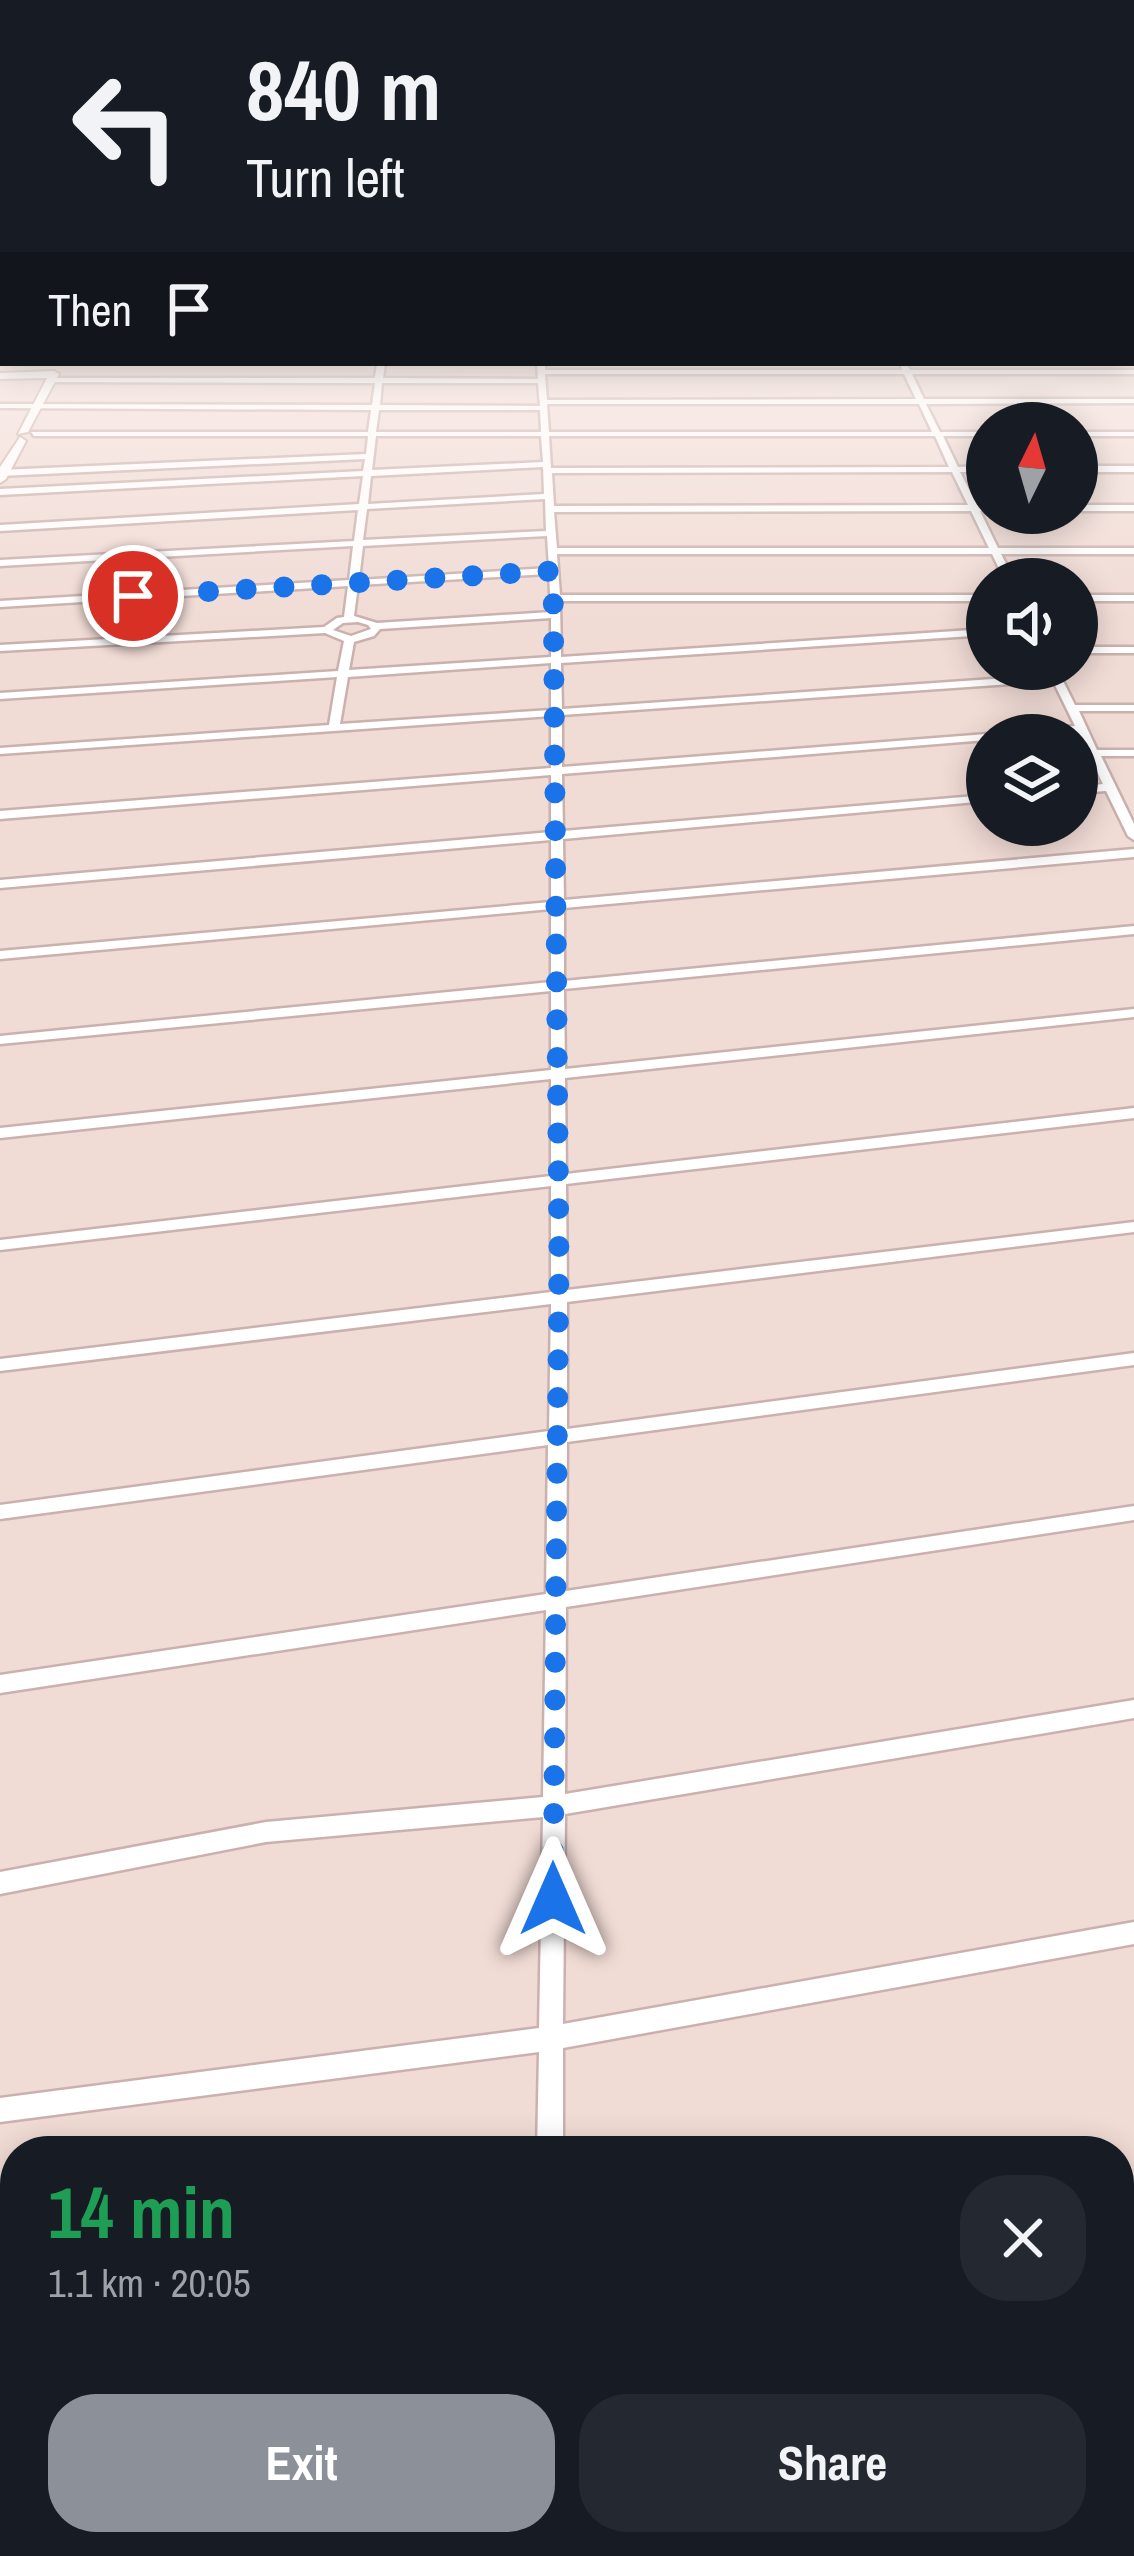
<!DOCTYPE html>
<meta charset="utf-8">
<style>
body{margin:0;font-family:"Archivo Narrow",sans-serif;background:#242831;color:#f1f3f6;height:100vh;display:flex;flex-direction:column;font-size:45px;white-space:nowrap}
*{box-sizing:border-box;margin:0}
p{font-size:39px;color:#9ea1a6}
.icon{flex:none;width:66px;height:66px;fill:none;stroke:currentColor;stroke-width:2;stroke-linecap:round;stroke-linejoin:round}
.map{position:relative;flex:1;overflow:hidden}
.panel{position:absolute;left:0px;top:2136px;width:1134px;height:420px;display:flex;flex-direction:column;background:#171b24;border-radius:48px 48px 0 0;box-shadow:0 6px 30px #0003}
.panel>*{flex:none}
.top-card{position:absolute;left:0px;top:0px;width:1134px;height:366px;box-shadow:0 6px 30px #0003;background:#171b24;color:#f1f3f6;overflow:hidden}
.needle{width:78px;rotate:5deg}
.controls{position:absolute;left:966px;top:402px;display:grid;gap:24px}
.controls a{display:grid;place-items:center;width:132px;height:132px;border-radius:50%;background:#171b24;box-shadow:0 6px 30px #0003;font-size:60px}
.pin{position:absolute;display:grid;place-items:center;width:102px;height:102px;color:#fff;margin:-51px;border:6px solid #fff;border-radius:50%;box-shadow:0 3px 12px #0007}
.me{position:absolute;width:132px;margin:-66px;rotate:0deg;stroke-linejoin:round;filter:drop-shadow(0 0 9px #0008)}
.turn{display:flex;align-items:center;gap:42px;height:252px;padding:0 48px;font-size:54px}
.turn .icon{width:156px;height:156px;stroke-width:2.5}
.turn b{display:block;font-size:84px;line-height:102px}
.then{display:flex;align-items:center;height:114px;padding:0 48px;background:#0003;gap:24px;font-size:45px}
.round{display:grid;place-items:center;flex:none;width:126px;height:126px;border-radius:48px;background:#242831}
.summary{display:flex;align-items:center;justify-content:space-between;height:204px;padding:0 48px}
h1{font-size:72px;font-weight:700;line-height:90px;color:#1e9e55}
.button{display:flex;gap:24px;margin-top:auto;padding:24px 48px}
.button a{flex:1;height:138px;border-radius:48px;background:#8c9099;color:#fff;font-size:48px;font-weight:700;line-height:138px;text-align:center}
.button a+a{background:#242831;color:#f1f3f6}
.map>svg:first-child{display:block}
</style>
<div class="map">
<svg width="1134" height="2556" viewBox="0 0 1134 2556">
<rect width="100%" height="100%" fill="#f9e9e3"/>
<path fill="#f1dbd5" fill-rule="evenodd" d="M0,261L3,363H1131L1134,261V2556H0ZM987,423H1077V513H987ZM987,579H1077V669H987ZM987,735H1077V825H987ZM15,2151H1119V2541H15Z"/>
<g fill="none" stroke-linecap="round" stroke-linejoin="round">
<g stroke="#cab1ae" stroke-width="5">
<path id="minor" d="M1131,270H1134V274H1131Z
M1131,291H1134V295H1131Z
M0,297H3V301H0Z
M1131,315H1134V319H1131Z
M0,322H3V326H0Z
M1131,341H1134V345H1131Z
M0,347H3V351H0Z
M377,363H385L383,378L538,379L537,363H545V370H902L900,363H906L910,370H1134V374H912L924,399H1134V403L926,404L940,432H987V436H943L958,467L987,466V472H960L977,505H987V511H980L998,548H1134V554H1001L1014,579H1004L992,554H557L560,595H987V601H560L561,657L987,629V635L561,663L562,709L1050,675L1049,669H1057L1075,705H1134V711H1079L1097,750H1134V756H1101L1134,824V840L1128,836L1106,791L1077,793V787L1103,784L1078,733L1003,735L1009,732L1075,726L1053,681L562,715V767L987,734L991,735H987V740L562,774L563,831L987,795V801L563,839L564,900L1134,849V857L564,908V981L1134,926V934L564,989L565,1069L1134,1009V1017L565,1078L566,1174L1134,1108V1118L566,1184L567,1290L1134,1222V1232L567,1302V1429L1134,1353V1365L567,1442L566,1591L1134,1506V1520L566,1607L565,1794L1134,1700V1718L565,1814L563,2024L1134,1922V1944L563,2048V2151H537L539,2052L0,2122V2098L539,2028L543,1817L266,1842L0,1894V1872L266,1822L543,1797L546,1610L0,1693V1675L546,1594L548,1445L0,1519V1505L549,1431L551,1304L0,1371V1359L551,1292V1186L0,1250V1240L551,1176V1079L0,1138V1128L551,1070V991L0,1044V1036L551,982V909L0,959V951L551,902V840L0,888V880L551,832V775L0,819V811L551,768V716L0,754V748L329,725L337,677L0,699V693L338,671L344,641L325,633L0,651V645L324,627L337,618L344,617L348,586L0,607V601L349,580L353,546L0,566V560L354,541L358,510L0,531V525L359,504L363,476L0,495V489L363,471L365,459L0,476V470L366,454L368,436H34L31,432H368L371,410L0,408V404L372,405L375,383L51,382L47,380L51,378H375ZM545,374H904L916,399L547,400ZM382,383H538L540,406L380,405ZM547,404H919L932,432H549ZM379,410H540L541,432H376ZM376,436H541L543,462L372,470ZM549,436H935L949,467L551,468ZM543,467L544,494L368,504L371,476ZM952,472L968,505L554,506L552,473ZM545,499L546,531L363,540L367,509ZM971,511L989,548H557L554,512ZM547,536L549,568L359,580L363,546ZM549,574L551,612L377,623L354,616L358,585ZM551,618V657L349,670L354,642L374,636L380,629ZM358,622L368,625L371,629L351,636L333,630L343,623ZM551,663V710L340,724L348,677Z
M1077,432H1134V436H1077Z
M1077,466H1134V472H1077Z
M1077,505H1134V511H1077Z
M1077,595H1134V601H1077Z
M1077,647H1134V653H1077Z
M1134,2214V2240L1119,2243V2217Z
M15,2483V2511L0,2512V2484Z
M531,2541H561V2556H531Z"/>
</g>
<g stroke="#cfb2ae" stroke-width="4">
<path id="secondary" d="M54,371L59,374L28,432L18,434L47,378L0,379V373Z
M20,437L26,441L6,479L0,483V467Z"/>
</g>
<use href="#minor" fill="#fff" fill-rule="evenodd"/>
<use href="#secondary" fill="#fff" fill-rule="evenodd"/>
</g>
<linearGradient id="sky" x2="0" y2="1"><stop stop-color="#95c5e2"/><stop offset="0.42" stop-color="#fcf5f2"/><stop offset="1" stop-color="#fcf5f2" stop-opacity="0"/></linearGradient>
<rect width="1134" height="619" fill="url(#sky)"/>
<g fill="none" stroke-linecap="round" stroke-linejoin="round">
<path stroke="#1a73e8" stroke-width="21" stroke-dasharray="0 37.8" d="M133,596L553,571L559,1258L553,1899"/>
</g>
</svg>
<div class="controls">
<a><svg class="needle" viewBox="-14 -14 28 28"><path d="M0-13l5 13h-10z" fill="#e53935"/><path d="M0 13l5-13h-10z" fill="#9ea1a6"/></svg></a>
<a><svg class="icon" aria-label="sound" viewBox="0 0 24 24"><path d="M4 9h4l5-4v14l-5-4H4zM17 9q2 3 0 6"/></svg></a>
<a><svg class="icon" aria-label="layers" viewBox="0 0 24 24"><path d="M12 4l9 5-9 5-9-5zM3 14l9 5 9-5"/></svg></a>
</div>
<div class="pin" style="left:133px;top:596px;background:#d93025"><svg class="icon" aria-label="arrive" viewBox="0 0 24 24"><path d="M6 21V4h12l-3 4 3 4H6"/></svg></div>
<svg class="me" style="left:553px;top:1899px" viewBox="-20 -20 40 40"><path d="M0-17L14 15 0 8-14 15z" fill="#1a73e8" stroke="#fff" stroke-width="4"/></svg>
<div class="top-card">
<div class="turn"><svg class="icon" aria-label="left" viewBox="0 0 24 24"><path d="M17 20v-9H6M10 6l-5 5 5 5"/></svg><div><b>840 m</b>Turn left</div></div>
<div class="then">Then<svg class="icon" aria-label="arrive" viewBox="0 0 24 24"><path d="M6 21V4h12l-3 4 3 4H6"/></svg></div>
</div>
<section class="panel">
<div class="summary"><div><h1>14 min</h1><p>1.1 km · 20:05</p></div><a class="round"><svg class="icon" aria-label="close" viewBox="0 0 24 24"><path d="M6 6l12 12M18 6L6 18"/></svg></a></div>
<div class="button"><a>Exit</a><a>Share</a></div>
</section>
</div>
